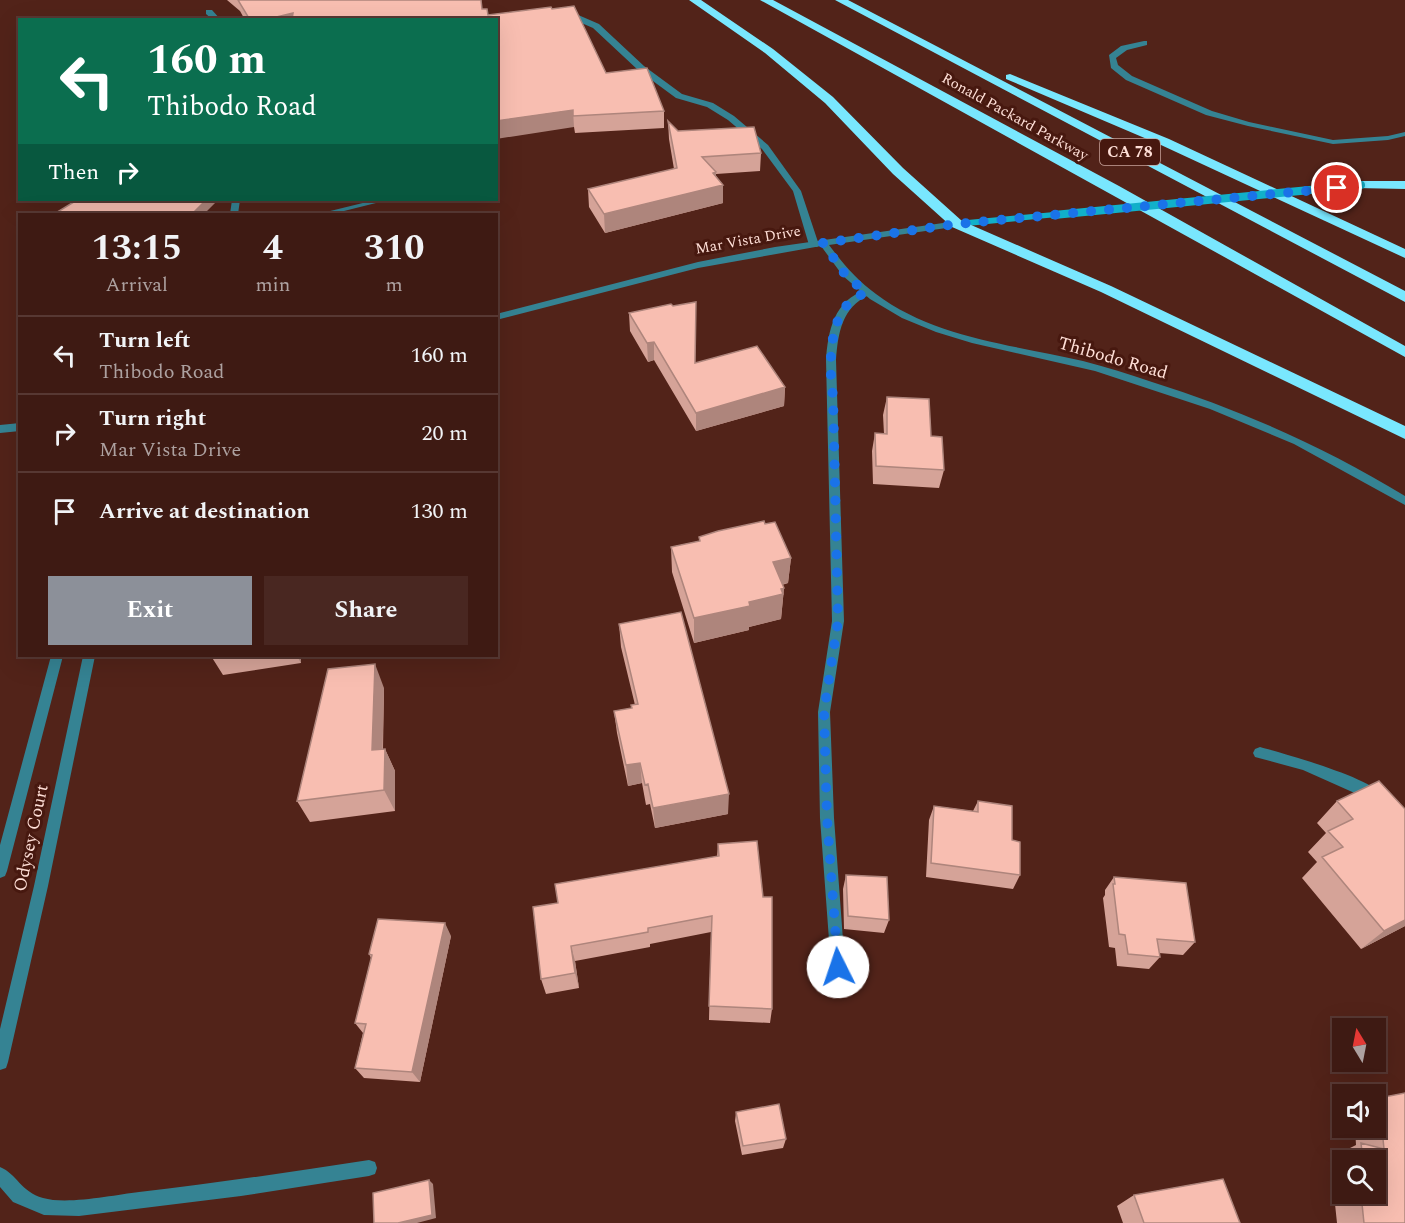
<!DOCTYPE html>
<style>
body{margin:0;font-family:Spectral,serif;background:#492721;color:#f1f3f6;height:100vh;display:flex;flex-direction:column;font-size:22px;white-space:nowrap}
*{box-sizing:border-box;margin:0}
p{font-size:20px;color:#ada1a0}
.icon{flex:none;width:33px;height:33px;fill:none;stroke:currentColor;stroke-width:2;stroke-linecap:round;stroke-linejoin:round}
.map{position:relative;flex:1;overflow:hidden}
.details{position:absolute;left:18px;top:213px;width:480px;height:444px;display:flex;flex-direction:column;background:#3e1a13;border-radius:0px;box-shadow:0 6px 24px #0002,0 0 0 2px #573833}
.details>*{flex:none}
.banner{position:absolute;left:18px;top:18px;width:480px;height:183px;border-radius:0px;box-shadow:0 6px 24px #0002,0 0 0 2px #573833;background:#0b6e4f;color:#fff;overflow:hidden}
.needle{width:39px;rotate:350deg}
.tools{position:absolute;left:1332px;top:1018px;display:grid;gap:12px}
.tools a{display:grid;place-items:center;width:54px;height:54px;border-radius:0px;background:#3e1a13;box-shadow:0 6px 24px #0002,0 0 0 2px #573833;font-size:30px}
.pin{position:absolute;display:grid;place-items:center;width:51px;height:51px;color:#fff;margin:-26px;border:3px solid #fff;border-radius:50%;box-shadow:0 2px 6px #0007}
.me{position:absolute;width:66px;margin:-33px;rotate:356deg;stroke-linejoin:round;filter:drop-shadow(0 0 4px #0008)}
.turn{display:flex;align-items:center;gap:21px;height:126px;padding:0 30px;font-size:27px}
.turn .icon{width:78px;height:78px;stroke-width:2.5}
.turn b{display:block;font-size:42px;line-height:51px}
.then{display:flex;align-items:center;height:57px;padding:0 30px;background:#0003;gap:12px;font-size:22px}
.eta{display:flex;justify-content:space-evenly;align-items:center;height:102px;text-align:center}
.eta b{font-size:36px;font-weight:700;line-height:42px}
.button{display:flex;gap:12px;margin-top:auto;padding:12px 30px}
.button a{flex:1;height:69px;border-radius:0px;background:#8c9099;color:#fff;font-size:24px;font-weight:700;line-height:69px;text-align:center}
.button a+a{background:#492721;color:#f1f3f6}
ul{padding:0;list-style:none}
li{display:flex;align-items:center;gap:18px;height:78px;padding:0 30px;border-top:2px solid #573833}
li div{flex:1}
li b{display:block;font-size:22px}
li em{font-style:normal}
.map>svg:first-child{display:block}
</style>
<div class="map">
<svg width="1405" height="1223" viewBox="0 0 1405 1223">
<rect width="100%" height="100%" fill="#522319"/>
<g fill="none" stroke-linecap="round" stroke-linejoin="round">
<path fill="#358393" fill-rule="evenodd" d="M206,10H212L221,20H213L206,14Z
M563,11H569L599,24L644,66L682,94L713,103L734,116L768,145L801,191L819,245L817,247H811L809,245L793,191L762,149L728,120L707,107L676,98L638,70L593,28L563,15Z
M1144,41H1147V45L1127,50L1116,58L1118,65L1132,76L1212,111L1249,122L1333,140L1388,136L1405,132V136L1388,140L1333,144L1248,126L1206,115L1126,80L1111,68L1109,55L1121,46Z
M232,200H240L238,214H230Z
M375,200H388L332,214H318Z
M1260,747C1282,753 1376,779 1384,797L1382,801L1377,803L1303,770L1255,757L1253,753L1255,749Z"/>
<path fill="#358393" fill-rule="evenodd" d="M866,290L869,291V295C842,307 838,333 836,360L844,621L830,712L834,818L845,967L843,972L838,974L833,972L831,967L820,818L818,712L832,621L826,360C828,331 834,300 866,290Z
M51,656H63L7,871L5,876L0,878V845Z
M83,656H95L48,886L8,1062L6,1068L0,1070V1029L34,886Z
M369,1160L375,1162L377,1168L375,1174L369,1176L241,1196L79,1216L44,1215L13,1202L0,1187V1167C17,1174 21,1192 43,1198C67,1205 114,1195 139,1192C216,1183 292,1172 369,1160Z"/>
<path fill="#358393" fill-rule="evenodd" d="M957,221L961,224L960,226L829,245C843,264 857,280 876,294C934,338 1014,345 1083,361C1106,367 1129,374 1152,382C1241,410 1325,447 1405,496V505L1294,444L1210,409L1095,371L972,343L936,332L902,318L870,299L843,276L821,246L698,268L496,320V314L698,262L775,247Z
M20,423V431L0,433V425Z"/>
<path fill="#11b0c9" fill-rule="evenodd" d="M1054,212L1057,213V217L957,227L953,224L957,221Z"/>
<path fill="#79e7fe" fill-rule="evenodd" d="M689,0H701L773,49L833,97L903,168L962,221L1111,286L1405,426V439L1101,292L952,227L893,174L825,103L765,53Z
M760,0H773L1119,186L1405,346V357Z
M835,0H848L1405,291V302Z
M1010,74L1169,139L1405,249V258L1161,145L1006,79V75Z
M1361,181H1405V189L1356,188L1355,185L1356,182Z"/>
<path stroke="#11b0c9" stroke-width="8" d="M1054,215L1361,185"/>
</g>
<path fill="#d5a398" fill-rule="evenodd" d="M227,0H481L482,9L488,15L552,9L606,73L664,111V128L575,133L574,127L496,20H245L240,11Z
M668,121L678,131L761,153L760,171L716,174V176L723,185V203L605,233L589,207L588,189L674,169L669,139Z
M629,313L696,363L785,387L784,406L696,431L654,360L648,362L630,331Z
M887,397L931,436L944,470L939,488L873,484L872,451L875,433L884,434L883,415Z
M765,524L791,558L788,583L782,585L784,588L781,619L749,627V630L694,643L672,572L671,547L699,541V537Z
M619,624L728,814L655,828L650,804L646,805L642,783L628,786L617,733L614,711L631,708L635,705L621,647Z
M211,656H301V663L223,675Z
M384,688L383,749H385L395,771V811L310,822L297,801Z
M1379,781L1405,926L1361,949L1302,878L1317,862L1308,852L1326,833L1317,823L1337,801Z
M978,801L1012,840L1020,875L1013,889L926,877L929,820L934,806L973,811Z
M718,844L763,897L772,1009L770,1023L709,1020L711,932L650,944V947L575,961L579,988L546,994L541,979L558,903L717,857Z
M846,875L889,920L884,933L844,929L843,889Z
M1114,877L1195,942L1183,955L1159,953L1160,957L1149,969L1117,966L1115,948L1109,947L1103,898L1105,895V890Z
M451,936L420,1082L364,1078L355,1068L363,1033L355,1023L371,958L369,954Z
M1379,1098L1405,1223H1337L1335,1204L1340,1202L1336,1155L1356,1145L1355,1128H1376V1100ZM1342,1161H1376V1194H1342Z
M736,1112L786,1139L783,1148L742,1155L735,1121Z
M1134,1195L1240,1223H1123L1117,1206Z"/>
<path fill="#ae857c" d="M293,13L294,20H264Z
M573,110L574,127L496,139V121Z
M716,172V186L723,185V203L605,233L604,214Z
M206,200H218L204,214H192Z
M654,342V360L648,362L647,343Z
M785,387L784,406L696,431V413Z
M791,558L788,583L771,587L773,562Z
M784,588L781,619L749,627V630L694,643V618L749,602Z
M297,656H301V663Z
M375,664L384,688L382,772L372,750Z
M385,749L395,771V811L384,790Z
M640,763L642,783L628,786L626,765Z
M729,794L728,814L655,828L653,808Z
M1405,920V926L1361,949L1384,931Z
M445,923L451,936L420,1082L412,1072Z
M571,946L575,961L579,988L575,973Z
M429,1180L433,1184L436,1218L417,1223H398Z"/>
<path fill="#f8beb1" stroke="#ae857c" stroke-width="1.5" d="M238,0H481L482,9H487L488,15L551,7L552,9L574,6L606,73L647,68L664,111L573,116V110L496,121V20H292L293,13L264,20H250Z
M668,121L678,131L754,127L761,153L702,157L716,172L713,173L723,185L604,214L588,189L677,168Z
M77,200H206L192,214H54Z
M696,302L695,363L757,346L785,387L696,413L654,342L647,343L629,313L671,304L673,306Z
M887,397L929,399L931,436L942,437L944,470L876,466L875,433L887,434Z
M764,521L765,524L775,522L791,558L773,562L784,588L781,589L783,594L749,602L750,606L694,618L671,547L700,541L699,537L718,531Z
M681,612L729,794L653,808L648,784L645,785L640,763L626,765L614,711L632,708L631,705L638,704L619,624Z
M375,664L372,750L385,749L384,790L297,801L328,669Z
M1379,781L1405,809V920L1384,931L1322,857L1343,847L1328,831L1353,819L1337,801Z
M978,801L1012,806V840L1020,842V875L931,863L934,806L978,812Z
M757,841L763,897H772V1009L709,1006L712,916L648,928V932L571,946L575,973L541,979L533,907L558,903L555,884L719,856L718,844Z
M846,875L887,877L889,920L848,916Z
M1114,877L1186,883L1195,942L1157,939L1160,957L1128,954L1125,935L1119,934L1113,884H1115Z
M378,919L445,923L412,1072L355,1068L366,1024L355,1023L372,955L369,954Z
M1405,1093V1223H1364L1361,1194L1367,1195V1194H1376V1161H1363L1361,1143L1384,1149L1379,1098Z
M779,1104L786,1139L743,1146L736,1112Z
M1223,1179L1240,1223H1144L1134,1195Z
M429,1180L432,1215L398,1223H374L373,1193Z"/>
<g fill="none" stroke-linecap="round" stroke-linejoin="round">
<path stroke="#1a73e8" stroke-width="10" stroke-dasharray="0 18" d="M838,967L827,818L824,712L838,621L833,396C829,370 828,322 850,302C854,298 861,295 866,292L847,277L823,243L957,224L1337,188"/>
</g>
<g text-anchor="middle" dominant-baseline="central" stroke-width="6" stroke-linejoin="round" paint-order="stroke">
<g font-size="15" fill="#ffdfd7" stroke="#47180f">
<text transform="translate(1015 117) rotate(29)">Ronald Packard Parkway</text>
<text transform="translate(748 240) rotate(-10)">Mar Vista Drive</text>
</g>
<rect fill="#47180f" stroke="#c8a39b" stroke-width="1.5" x="1100" y="139" width="60" height="26" rx="4.5"/>
<g font-size="16" font-weight="bold" fill="#ffdfd7">
<text x="1130" y="152">CA 78</text>
</g>
<g font-size="18" fill="#ffdfd7" stroke="#47180f">
<text transform="translate(1113 358) rotate(16)">Thibodo Road</text>
<text transform="translate(31 838) rotate(-78)">Odysey Court</text>
</g>
</g>
</svg>
<div class="tools">
<a><svg class="needle" viewBox="-14 -14 28 28"><path d="M0-13l5 13h-10z" fill="#e53935"/><path d="M0 13l5-13h-10z" fill="#ada1a0"/></svg></a>
<a><svg class="icon" aria-label="sound" viewBox="0 0 24 24"><path d="M4 9h4l5-4v14l-5-4H4zM17 9q2 3 0 6"/></svg></a>
<a><svg class="icon" aria-label="search" viewBox="0 0 24 24"><circle cx="10" cy="10" r="6"/><path d="M15 15l6 6"/></svg></a>
</div>
<div class="pin" style="left:1337px;top:188px;background:#d93025"><svg class="icon" aria-label="arrive" viewBox="0 0 24 24"><path d="M6 21V4h12l-3 4 3 4H6"/></svg></div>
<svg class="me" style="left:838px;top:967px" viewBox="-20 -20 40 40"><circle r="19" fill="#fff"/><path d="M0-13L10 11 0 6-10 11z" fill="#1a73e8"/></svg>
<div class="banner">
<div class="turn"><svg class="icon" aria-label="left" viewBox="0 0 24 24"><path d="M17 20v-9H6M10 6l-5 5 5 5"/></svg><div><b>160 m</b>Thibodo Road</div></div>
<div class="then">Then<svg class="icon" aria-label="right" viewBox="0 0 24 24"><path d="M7 20v-9h11M14 6l5 5-5 5"/></svg></div>
</div>
<section class="details">
<div class="eta">
<div><b>13:15</b><p>Arrival</p></div>
<div><b>4</b><p>min</p></div>
<div><b>310</b><p>m</p></div>
</div>
<ul>
<li><svg class="icon" aria-label="left" viewBox="0 0 24 24"><path d="M17 20v-9H6M10 6l-5 5 5 5"/></svg><div><b>Turn left</b><p>Thibodo Road</p></div><em>160 m</em></li>
<li><svg class="icon" aria-label="right" viewBox="0 0 24 24"><path d="M7 20v-9h11M14 6l5 5-5 5"/></svg><div><b>Turn right</b><p>Mar Vista Drive</p></div><em>20 m</em></li>
<li><svg class="icon" aria-label="arrive" viewBox="0 0 24 24"><path d="M6 21V4h12l-3 4 3 4H6"/></svg><div><b>Arrive at destination</b></div><em>130 m</em></li>
</ul>
<div class="button"><a>Exit</a><a>Share</a></div>
</section>
</div>
